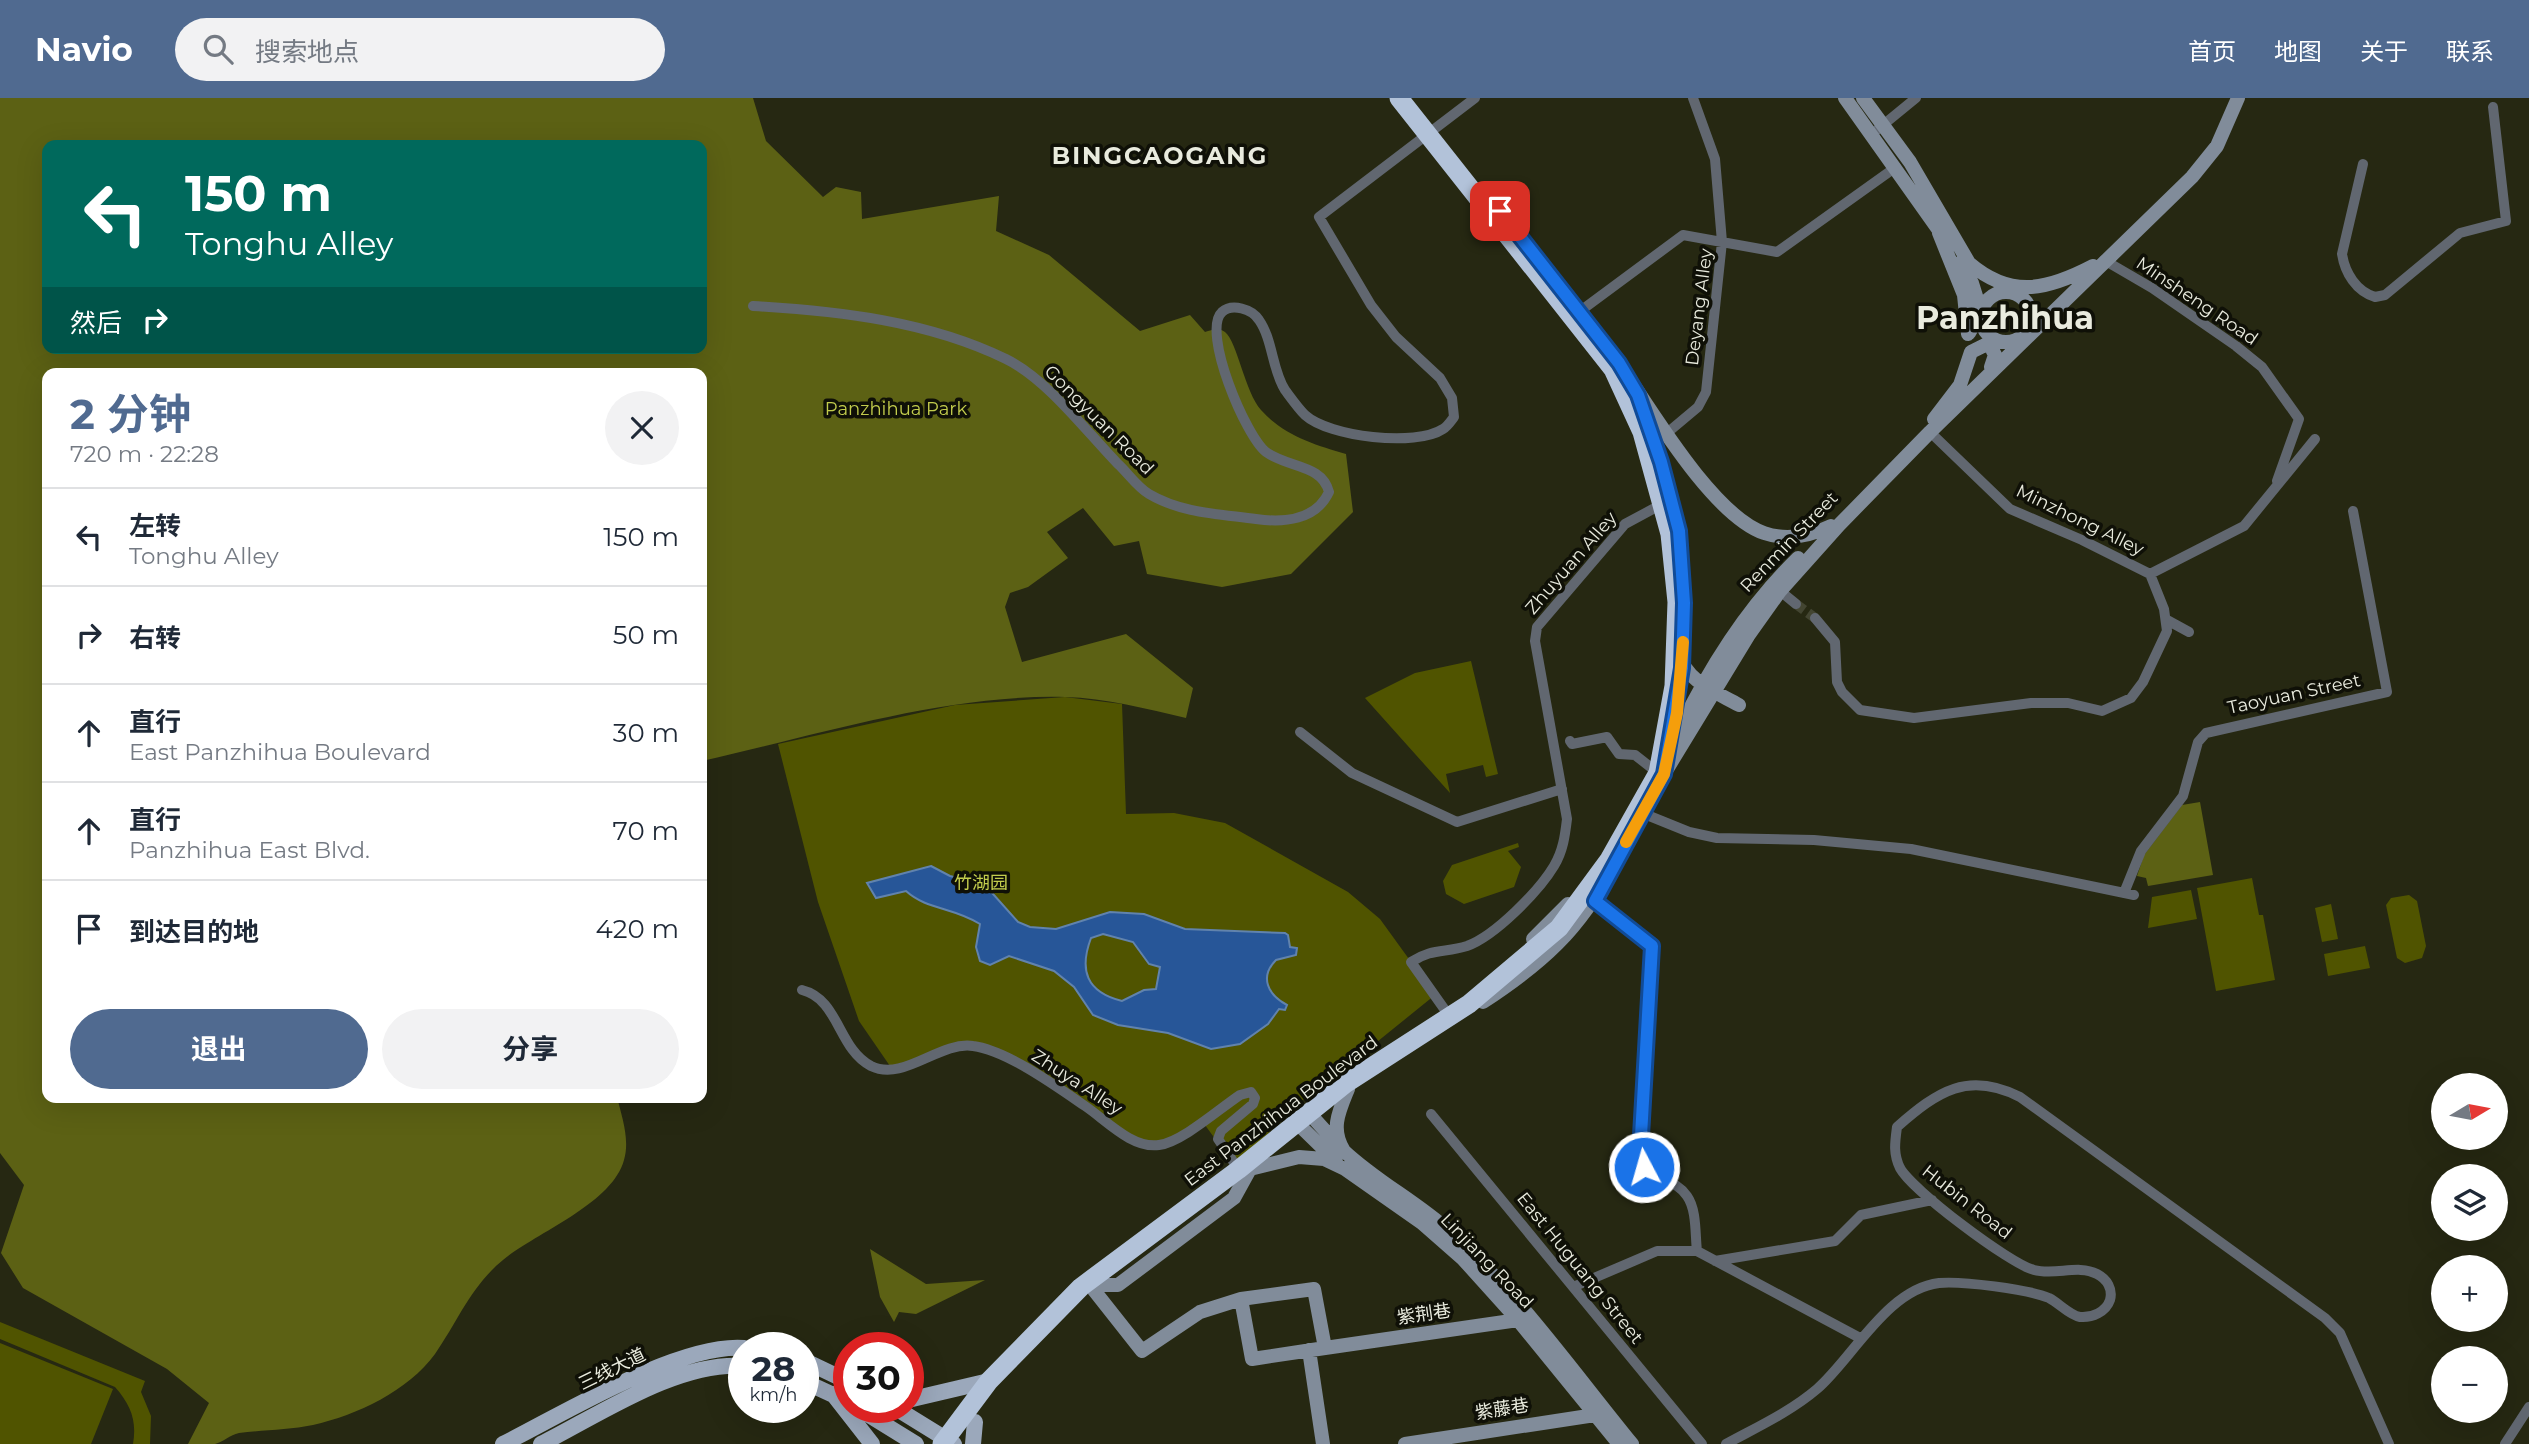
<!DOCTYPE html>
<html lang="zh">
<meta charset="utf-8">
<style>
body{margin:0;font-family:Montserrat,"Noto Sans SC",sans-serif;background:#f2f2f3;color:#1f2937;height:100vh;display:flex;flex-direction:column;font-size:26px;white-space:nowrap}
*{box-sizing:border-box;margin:0}
p{font-size:23px;color:#747a83}
.icon{flex:none;width:38px;height:38px;fill:none;stroke:currentColor;stroke-width:2;stroke-linecap:round;stroke-linejoin:round}
.map{position:relative;flex:1;overflow:hidden}
.panel{position:absolute;left:42px;top:270px;width:665px;height:735px;display:flex;flex-direction:column;background:#fff;border-radius:14px;box-shadow:0 7px 28px #0002}
.panel>*{flex:none}
.hud{position:absolute;left:42px;top:42px;width:665px;height:214px;border-radius:14px;box-shadow:0 7px 28px #0002;background:#00695c;color:#fff;overflow:hidden}
.needle{width:46px;rotate:80deg}
.fabs{position:absolute;left:2431px;top:975px;display:grid;gap:14px}
.fabs a{display:grid;place-items:center;width:77px;height:77px;border-radius:50%;background:#fff;box-shadow:0 7px 28px #0002;font-size:35px}
.speed{position:absolute;left:728px;top:1234px;display:flex;gap:14px;font-size:35px;font-weight:700;text-align:center}
.speed>*{display:grid;place-content:center;width:91px;height:91px;border-radius:50%;background:#fff;box-shadow:0 7px 28px #0002;line-height:1}
.speed small{font-size:18px;font-weight:400}
.speed .limit{border:10px solid #d22;background:#fff;color:#111}
.pin{position:absolute;display:grid;place-items:center;width:60px;height:60px;color:#fff;margin:-30px;border-radius:14px;box-shadow:0 4px 10px #0006}
.me{position:absolute;width:77px;margin:-38px;rotate:354deg;stroke-linejoin:round;filter:drop-shadow(0 0 5px #0008)}
.turn{display:flex;align-items:center;gap:24px;height:147px;padding:0 28px;font-size:32px}
.turn .icon{width:91px;height:91px;stroke-width:2.5}
.turn b{display:block;font-size:49px;line-height:60px}
.then{display:flex;align-items:center;height:66px;padding:0 28px;background:#0003;gap:14px;font-size:26px}
.round{display:grid;place-items:center;flex:none;width:74px;height:74px;border-radius:37px;background:#f2f2f3}
.head{display:flex;align-items:center;justify-content:space-between;height:119px;padding:0 28px}
h1{font-size:42px;font-weight:700;line-height:52px;color:#506a90}
.primary-button{display:flex;gap:14px;margin-top:auto;padding:14px 28px}
.primary-button a{flex:1;height:80px;border-radius:42px;background:#506a90;color:#fff;font-size:28px;font-weight:700;line-height:80px;text-align:center}
.primary-button a+a{background:#f2f2f3;color:#1f2937}
ul{padding:0;list-style:none}
li{display:flex;align-items:center;gap:21px;height:98px;padding:0 28px;border-top:2px solid #e0e1e3}
li div{flex:1}
li b{display:block;font-size:26px}
li em{font-style:normal}
header{display:flex;align-items:center;gap:42px;box-sizing:border-box;height:98px;padding:0 35px;background:#506a90;color:#fff}
header strong{font-size:33px}
nav{display:flex;gap:38px;margin-inline-start:auto;font-size:24px}
.search{width:490px;height:63px;background:#f2f2f3;display:flex;align-items:center;gap:18px;box-sizing:border-box;padding:0 24px;border-radius:38px;color:#747a83;font-size:26px}
.map>svg:first-child{display:block}
</style>
<header>
<strong>Navio</strong>
<div class="search"><svg class="icon" aria-label="search" viewBox="0 0 24 24"><circle cx="10" cy="10" r="6"/><path d="M15 15l6 6"/></svg>搜索地点</div>
<nav><a>首页</a><a>地图</a><a>关于</a><a>联系</a></nav>
</header>
<div class="map">
<svg width="2529" height="1346" viewBox="0 0 2529 1346">
<rect width="100%" height="100%" fill="#262812"/>
<path fill="#505400" d="M1471,563L1498,676L1486,679L1483,667L1446,676L1450,695L1365,600L1415,575Z
M1065,599L1122,606L1126,716L1174,715L1225,725L1348,794L1380,821L1435,897L1320,990L1287,1013L1238,1072L1202,1023L1172,1043L1145,1046L998,955L970,947L892,971L859,923L818,804L778,646L955,607Z
M1518,745L1519,749L1508,753L1521,769L1514,789L1464,806L1446,796L1443,783L1452,767Z
M2252,780L2259,817H2263L2275,882L2216,893L2197,790Z
M2191,792L2197,821L2148,830L2152,799Z
M2409,797L2417,803L2426,848L2422,860L2405,865L2397,860L2386,807L2391,800Z
M2331,806L2338,841L2322,844L2315,810Z
M2365,848L2370,870L2328,878L2324,856Z
M0,1224L145,1283L141,1294L151,1318L150,1346H133C137,1323 131,1307 115,1289L0,1241Z
M0,1245L113,1291L91,1346H0Z"/>
<path fill="#5c6114" fill-rule="evenodd" d="M0,0H753L766,43L823,99L836,89L861,94L862,121L999,98L996,133L1049,157L1140,233L1190,217L1205,234C1212,232 1218,229 1225,234C1237,243 1245,294 1261,312C1283,337 1315,347 1346,356L1353,414L1291,476L1222,489L1147,476L1139,443L1114,448L1083,410L1047,434L1068,460L1028,489L1010,495L1005,509L1022,564L1126,536L1193,590L1186,620C1147,611 1106,600 1065,599C945,596 818,637 702,663V275H47V999H617C622,1019 630,1042 624,1062C612,1106 537,1134 503,1162C471,1188 458,1223 435,1256C408,1293 357,1317 313,1327C289,1332 263,1332 239,1335C230,1337 223,1344 215,1346C207,1346 196,1346 188,1346L209,1305L167,1271L23,1190L1,1155L24,1087L0,1055ZM47,47H702V250H47Z
M2200,704L2213,777L2148,788L2146,780L2137,778L2144,757L2182,707Z
M870,1151L926,1186L985,1182L916,1216L899,1214L894,1224L880,1199Z"/>
<path fill="#275698" stroke="#6183ad" stroke-width="2" fill-rule="evenodd" d="M931,768L950,778L985,787L1018,824L1030,829L1056,831L1110,814L1144,816L1185,831L1285,835L1288,837L1290,849L1297,850L1296,857L1276,862C1259,879 1268,897 1287,907L1285,912L1279,911L1268,926L1240,946L1211,951L1168,935L1118,927L1093,917L1074,889L1054,873L1009,858L990,867L980,863L976,849L980,826C953,809 927,812 906,793L876,800L867,785ZM1103,836L1133,844L1149,866L1160,869L1156,891L1144,892L1122,903C1086,894 1079,872 1091,840Z"/>
<g fill="none" stroke-linecap="round" stroke-linejoin="round">
<path stroke="#434531" stroke-width="10" stroke-dasharray="10 5" stroke-linecap="butt" d="M1796,506L1815,520"/>
<path stroke="#616770" stroke-width="10" d="M1872,36L1916,0
M2363,66L2342,156C2345,175 2356,193 2375,199L2385,197L2460,135L2506,123L2493,9
M2104,162L2152,190L2236,248L2262,269L2299,321L2277,383
M753,208C839,213 928,223 1006,261C1047,281 1086,333 1118,366C1128,375 1137,389 1149,396C1181,415 1219,416 1256,421C1284,425 1316,422 1329,394C1322,366 1288,370 1266,354C1246,339 1201,233 1222,214C1232,205 1252,211 1259,222C1273,242 1272,272 1285,292C1291,300 1298,310 1305,317C1329,339 1416,349 1443,331C1447,329 1451,323 1454,319L1452,300L1440,280L1396,239L1371,207L1319,119L1475,0
M1579,214L1683,137L1777,154L1896,69
M1930,334L2010,411L2082,442L2150,476L2244,428L2315,341
M1667,335L1698,309L1706,294L1722,144L1715,61L1693,0
M1780,493L1796,506
M1815,520L1835,544L1837,584L1842,594L1860,612L1914,620L2031,605H2068L2102,613L2131,600L2143,584L2167,533L2164,511L2150,476
M2167,522L2189,534
M1300,634L1352,675L1457,724L1562,691
M1570,643L1572,646L1607,639L1619,656L1635,657L1658,675
M1642,715L1689,734L1717,740L1814,742L1911,751L2134,797
M2124,795L2141,753L2183,698L2198,644L2206,635L2387,594L2353,413
M1595,803L1652,848L1640,1055C1650,1088 1672,1076 1687,1098C1697,1112 1695,1137 1697,1153
M802,892C839,901 838,951 871,968C904,984 939,943 973,948C1006,952 1056,988 1085,1008C1106,1022 1132,1051 1159,1047C1182,1044 1219,1011 1240,997L1251,994L1255,1000L1253,1006L1221,1033L1218,1041L1241,1075
M1452,922L1411,864C1432,850 1445,855 1467,848C1495,838 1539,793 1554,768C1563,753 1565,738 1567,721L1535,543L1537,529L1625,426L1664,405
M1431,1016L1702,1346
M1715,1163L1835,1143L1861,1117L1932,1102
M1573,1189L1657,1153H1697L1860,1240
M1726,1346C1757,1329 1790,1314 1817,1291C1852,1261 1887,1191 1939,1185C1962,1183 2028,1191 2049,1200C2059,1205 2069,1217 2080,1219C2092,1220 2106,1214 2110,1202C2113,1191 2107,1181 2097,1176C2078,1166 2055,1178 2034,1172C2010,1166 1912,1092 1900,1070C1893,1056 1895,1044 1897,1029C1938,993 1968,973 2020,999L2325,1220L2340,1235L2389,1346
M2505,1346L2529,1309"/>
<path stroke="#818c9a" stroke-width="14" d="M1845,0L1945,141
M1863,0L1910,64L1969,165C2011,201 2047,192 2093,168
M1939,135L1964,197L1968,236
M1961,164L1972,185L1981,214L1969,235
M1981 219a25 25 0 1 1 50 0a25 25 0 1 1-50 0Z
M1619,265C1650,310 1712,417 1764,435C1787,443 1810,438 1831,428
M1934,321L1960,287L1971,254L1985,247L1991,249L1995,257L1991,269
M1679,555C1685,583 1716,594 1739,607
M1677,636C1709,571 1746,511 1798,460
M1664,676L1748,538L1780,493L1839,427L1930,334L2192,79L2217,48L2238,0
M1533,841L1568,806
M1483,904C1541,866 1580,832 1612,769
M1348,991C1339,1013 1330,1031 1344,1053C1377,1084 1417,1104 1450,1134C1519,1197 1574,1275 1632,1346
M1309,1015L1338,1047
M1297,1025L1336,1063
M1099,1187H1118L1234,1100L1250,1071L1299,1059L1324,1061L1345,1071L1422,1125L1463,1161L1518,1222L1619,1346
M1093,1191L1142,1253L1200,1214L1241,1201L1314,1191L1325,1250L1518,1222L1526,1215
M1241,1201L1252,1261L1325,1250
M1309,1252L1323,1346
M1405,1346L1595,1317L1599,1313"/>
<path stroke="#9ba8bb" stroke-width="16" d="M803,1262L849,1284
M803,1283L842,1301
M833,1296L872,1346
M908,1302L989,1283
M856,1309L916,1346
M894,1309L954,1346
M503,1346C563,1316 679,1245 744,1250
M541,1346C599,1317 677,1263 744,1268
M973,1346L975,1324"/>
<path stroke="#b2c2d9" stroke-width="19" d="M942,1346L989,1283L1081,1189L1238,1072L1345,986L1469,906L1559,830L1609,762L1658,675L1674,588L1677,504L1670,436L1642,334L1613,271L1399,0"/>
</g>
<g fill="none" stroke-linecap="round" stroke-linejoin="round">
<g stroke="#114b97" stroke-width="18">
<path id="route" d="M1500,113L1619,265L1638,297L1661,364L1679,433L1684,505L1682,570L1664,676L1595,803L1652,848L1640,1055L1644,1069"/>
</g>
<use href="#route" stroke="#1a73e8" stroke-width="12"/>
<path stroke="#f59e0b" stroke-width="12" d="M1626,744L1664,676L1677,615L1683,544"/>
</g>
<g text-anchor="middle" dominant-baseline="central" stroke-width="7" stroke-linejoin="round" paint-order="stroke">
<g font-size="18" fill="#e9ebde" stroke="#0f1007">
<text transform="translate(2197 203) rotate(34)">Minsheng Road</text>
<text transform="translate(1699 209) rotate(-83)">Deyang Alley</text>
<text transform="translate(1099 322) rotate(45)">Gongyuan Road</text>
<text transform="translate(2080 422) rotate(26)">Minzhong Alley</text>
<text transform="translate(1789 444) rotate(-46)">Renmin Street</text>
<text transform="translate(1571 465) rotate(-49)">Zhuyuan Alley</text>
<text transform="translate(2294 596) rotate(-12)">Taoyuan Street</text>
<text transform="translate(1077 984) rotate(33)">Zhuya Alley</text>
<text transform="translate(1281 1013) rotate(-37)">East Panzhihua Boulevard</text>
<text transform="translate(1967 1104) rotate(38)">Hubin Road</text>
<text transform="translate(1487 1163) rotate(46)">Linjiang Road</text>
<text transform="translate(1580 1170) rotate(51)">East Huguang Street</text>
<text transform="translate(1424 1216) rotate(-8)">紫荆巷</text>
<text transform="translate(612 1271) rotate(-26)">三线大道</text>
<text transform="translate(1502 1311) rotate(-9)">紫藤巷</text>
</g>
<g font-size="18" fill="#c3cd4d" stroke="#0f1007">
<text x="896" y="311">Panzhihua Park</text>
<text x="981" y="785">竹湖园</text>
</g>
<g font-size="24" font-weight="bold" letter-spacing="2" fill="#e9ebde" stroke="#0f1007">
<text x="1160" y="57">BINGCAOGANG</text>
</g>
<g font-size="32" font-weight="bold" fill="#e9ebde" stroke="#0f1007">
<text x="2005" y="219">Panzhihua</text>
</g>
</g>
</svg>
<div class="fabs">
<a><svg class="needle" viewBox="-14 -14 28 28"><path d="M0-13l5 13h-10z" fill="#e53935"/><path d="M0 13l5-13h-10z" fill="#747a83"/></svg></a>
<a><svg class="icon" aria-label="layers" viewBox="0 0 24 24"><path d="M12 4l9 5-9 5-9-5zM3 14l9 5 9-5"/></svg></a>
<a>+</a>
<a>−</a>
</div>
<div class="speed"><div>28<small>km/h</small></div><div class="limit">30</div></div>
<div class="pin" style="left:1500px;top:113px;background:#d93025"><svg class="icon" aria-label="arrive" viewBox="0 0 24 24"><path d="M6 21V4h12l-3 4 3 4H6"/></svg></div>
<svg class="me" style="left:1644px;top:1069px" viewBox="-20 -20 40 40"><circle r="17" fill="#1a73e8" stroke="#fff" stroke-width="3"/><path d="M0-11L8 9 0 5-8 9z" fill="#fff"/></svg>
<div class="hud">
<div class="turn"><svg class="icon" aria-label="left" viewBox="0 0 24 24"><path d="M17 20v-9H6M10 6l-5 5 5 5"/></svg><div><b>150 m</b>Tonghu Alley</div></div>
<div class="then">然后<svg class="icon" aria-label="right" viewBox="0 0 24 24"><path d="M7 20v-9h11M14 6l5 5-5 5"/></svg></div>
</div>
<section class="panel">
<div class="head"><div><h1>2 分钟</h1><p>720 m · 22:28</p></div><a class="round"><svg class="icon" aria-label="close" viewBox="0 0 24 24"><path d="M6 6l12 12M18 6L6 18"/></svg></a></div>
<ul>
<li><svg class="icon" aria-label="left" viewBox="0 0 24 24"><path d="M17 20v-9H6M10 6l-5 5 5 5"/></svg><div><b>左转</b><p>Tonghu Alley</p></div><em>150 m</em></li>
<li><svg class="icon" aria-label="right" viewBox="0 0 24 24"><path d="M7 20v-9h11M14 6l5 5-5 5"/></svg><div><b>右转</b></div><em>50 m</em></li>
<li><svg class="icon" aria-label="ahead" viewBox="0 0 24 24"><path d="M12 20V5M6 11l6-6 6 6"/></svg><div><b>直行</b><p>East Panzhihua Boulevard</p></div><em>30 m</em></li>
<li><svg class="icon" aria-label="ahead" viewBox="0 0 24 24"><path d="M12 20V5M6 11l6-6 6 6"/></svg><div><b>直行</b><p>Panzhihua East Blvd.</p></div><em>70 m</em></li>
<li><svg class="icon" aria-label="arrive" viewBox="0 0 24 24"><path d="M6 21V4h12l-3 4 3 4H6"/></svg><div><b>到达目的地</b></div><em>420 m</em></li>
</ul>
<div class="primary-button"><a>退出</a><a>分享</a></div>
</section>
</div>
